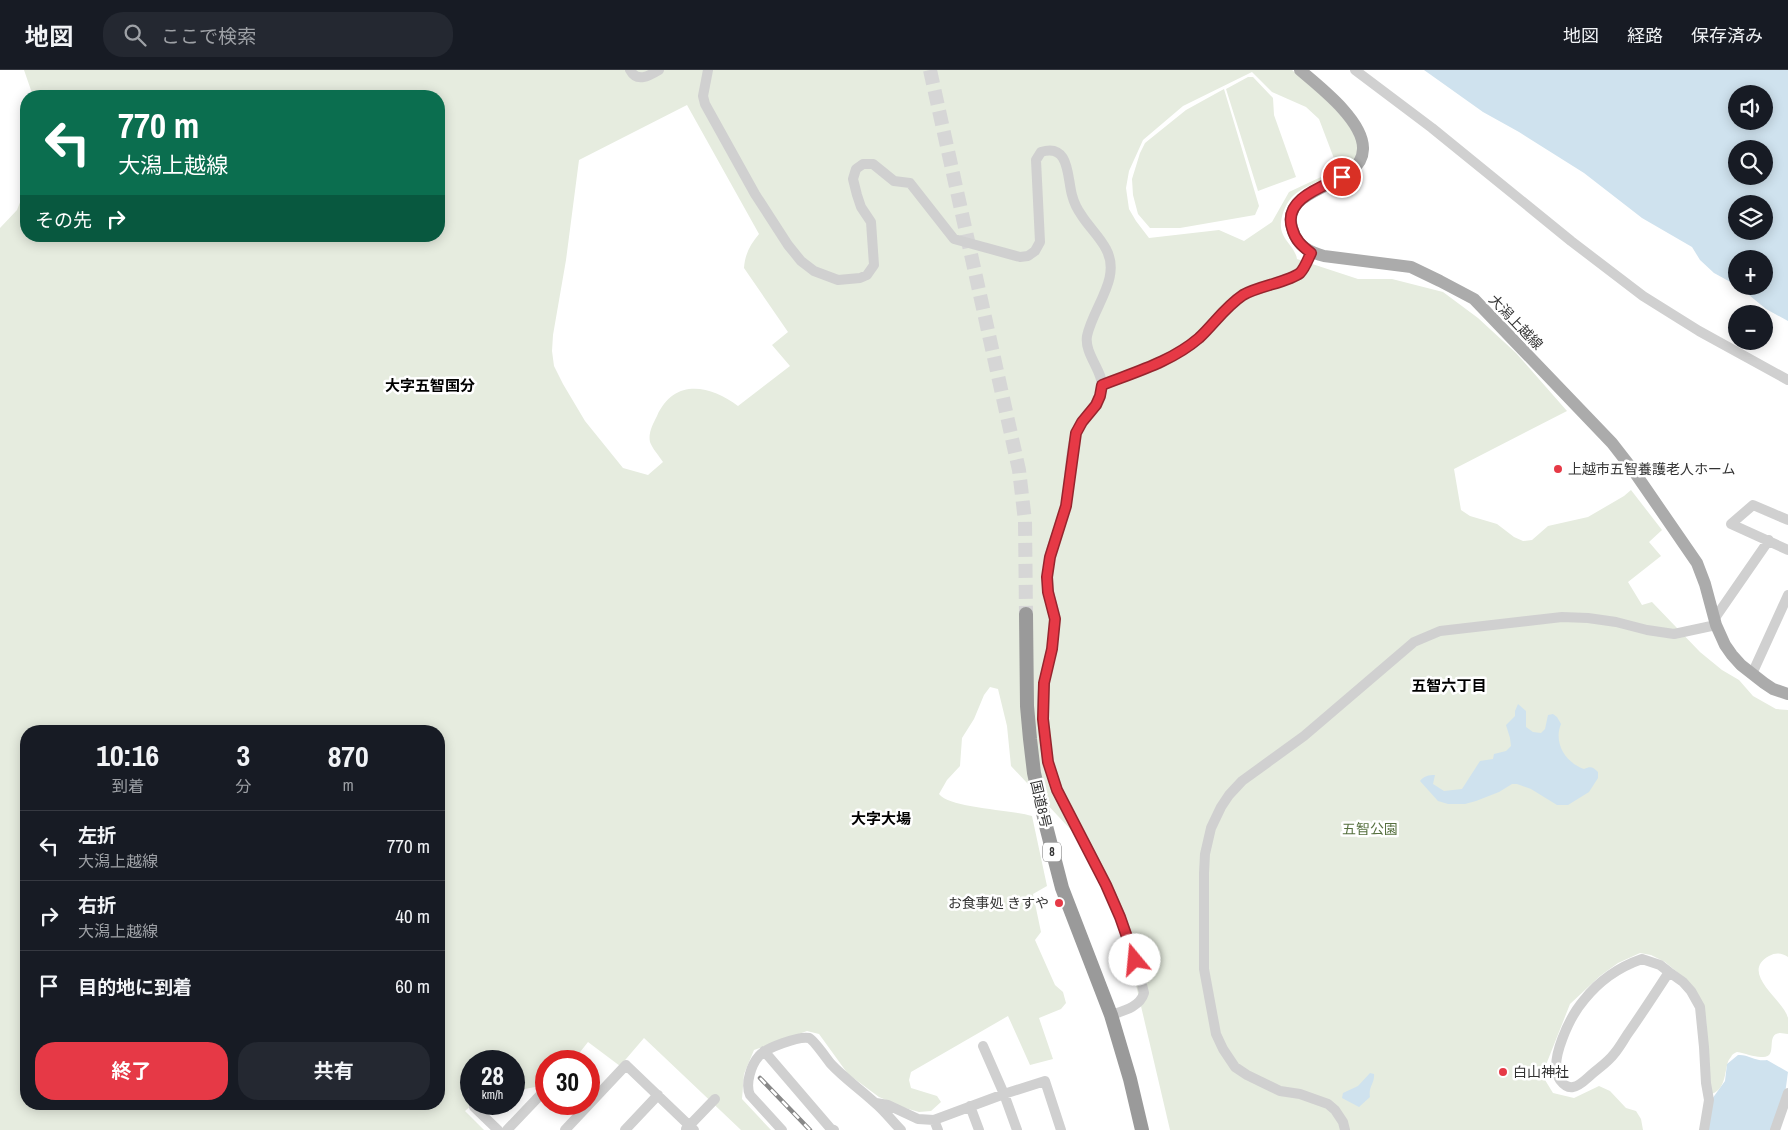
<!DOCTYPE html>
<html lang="ja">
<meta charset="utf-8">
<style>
body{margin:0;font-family:"Archivo Narrow","Noto Sans JP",sans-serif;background:#242831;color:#f1f3f6;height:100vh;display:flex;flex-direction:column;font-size:19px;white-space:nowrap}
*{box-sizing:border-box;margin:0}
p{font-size:16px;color:#9ea1a6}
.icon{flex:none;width:28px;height:28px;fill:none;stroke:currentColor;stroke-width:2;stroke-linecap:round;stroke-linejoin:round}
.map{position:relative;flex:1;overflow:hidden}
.panel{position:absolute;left:20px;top:655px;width:425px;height:385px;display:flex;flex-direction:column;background:#171b24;border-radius:20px;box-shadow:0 2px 12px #0003}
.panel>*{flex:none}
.banner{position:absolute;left:20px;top:20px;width:425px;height:152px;border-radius:20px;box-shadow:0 2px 12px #0003;background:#0b6e4f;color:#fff;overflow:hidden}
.buttons{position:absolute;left:1728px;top:15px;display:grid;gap:10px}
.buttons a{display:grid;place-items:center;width:45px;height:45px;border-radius:50%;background:#171b24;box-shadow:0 2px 12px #0003;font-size:25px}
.speed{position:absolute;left:460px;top:980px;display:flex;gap:10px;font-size:25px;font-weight:700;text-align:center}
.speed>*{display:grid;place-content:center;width:65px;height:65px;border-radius:50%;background:#171b24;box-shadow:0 2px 12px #0003;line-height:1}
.speed small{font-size:12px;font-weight:400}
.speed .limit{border:8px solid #d22;background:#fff;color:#111}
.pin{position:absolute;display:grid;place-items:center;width:42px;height:42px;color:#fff;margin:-21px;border:2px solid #fff;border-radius:50%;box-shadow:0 1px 5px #0007}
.me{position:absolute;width:55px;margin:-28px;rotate:343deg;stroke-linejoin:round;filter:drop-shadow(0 0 4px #0008)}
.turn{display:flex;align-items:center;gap:18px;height:105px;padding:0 15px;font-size:22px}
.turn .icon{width:65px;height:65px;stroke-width:2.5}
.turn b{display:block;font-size:35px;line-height:42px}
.then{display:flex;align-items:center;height:48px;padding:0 15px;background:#0003;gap:10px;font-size:19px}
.eta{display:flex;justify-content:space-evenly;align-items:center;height:85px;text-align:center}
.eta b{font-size:30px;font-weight:700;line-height:35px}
.action{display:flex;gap:10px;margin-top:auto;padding:10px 15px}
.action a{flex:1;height:58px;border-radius:20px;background:#e63946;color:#fff;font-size:20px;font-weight:700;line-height:58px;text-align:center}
.action a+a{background:#242831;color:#f1f3f6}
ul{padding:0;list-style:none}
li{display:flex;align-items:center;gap:15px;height:70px;padding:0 15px;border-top:1px solid #363941}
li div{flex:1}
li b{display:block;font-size:19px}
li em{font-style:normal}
header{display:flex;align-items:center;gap:30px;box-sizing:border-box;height:70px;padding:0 25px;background:#171b24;border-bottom:1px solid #363941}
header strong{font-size:24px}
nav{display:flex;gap:28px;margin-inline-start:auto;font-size:18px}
.search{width:350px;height:45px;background:#242831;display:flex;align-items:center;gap:12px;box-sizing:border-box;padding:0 18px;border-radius:20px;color:#9ea1a6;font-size:19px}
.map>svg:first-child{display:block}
</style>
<header>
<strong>地図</strong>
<div class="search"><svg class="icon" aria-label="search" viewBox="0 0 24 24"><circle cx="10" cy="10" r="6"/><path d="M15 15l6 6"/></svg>ここで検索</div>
<nav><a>地図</a><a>経路</a><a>保存済み</a></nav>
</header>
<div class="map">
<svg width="1788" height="1060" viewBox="0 0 1788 1060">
<rect width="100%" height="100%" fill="#fff"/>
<path fill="#e6ecdf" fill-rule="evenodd" d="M24,0H1292C1309,15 1328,30 1342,47C1389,102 1321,102 1294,125C1287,131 1282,143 1281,152C1279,169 1295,175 1297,189L1358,209H1392L1443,222L1478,248L1516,283L1567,341L1454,399L1461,440L1470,446L1497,454L1514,467L1523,471L1532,470L1548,456L1588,447L1624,426L1631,420L1662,460L1649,472L1661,486L1628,512L1642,535L1652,532L1700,582L1722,600L1739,610L1753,626L1776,639L1788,640V887C1782,883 1776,882 1769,886C1739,903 1783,929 1788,948C1788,952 1788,959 1788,964C1785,964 1783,963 1780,963C1764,964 1780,989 1761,987C1753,987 1745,983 1737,982C1735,983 1732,984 1731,987C1723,995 1729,1017 1712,1024L1709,1016L1706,947L1682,906L1665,892L1651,885L1640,883L1618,893L1600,906L1570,934L1542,1005L1553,1023L1574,1028L1599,1016L1610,1021L1626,1038L1636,1041L1641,1049L1643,1060H1170L1137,919L1115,842L1099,806L1073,762L1011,696L1007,656L998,619L990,617L984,625L974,649L962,668L960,696L947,710L939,724C949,738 1013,740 1032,746L1047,816L1033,824L1041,862L1035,870L1055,915L1063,922L1066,933L1061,939L1039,948L1053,989L1030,995L1008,946L911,1002L909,1010L911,1018L937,1026L941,1032L931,1041L919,1042L905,1038L879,1027L848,1004L819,964L807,961L754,980L744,1004L742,1029L771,1060H741L644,968L620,996L588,972L573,991H546V1015L514,1021V991H471V1034H473L465,1041L484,1060H0V158L17,140L26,117V166H439V26H33ZM1252,2L1272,22L1306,37L1319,49L1338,99L1289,122L1272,152L1244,171L1219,160L1149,168L1136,151L1129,139L1126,118L1129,101L1143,70L1183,36ZM687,35L759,164C750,175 745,184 744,198L788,262L772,275L790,296L738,336C710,315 674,308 657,346C653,354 648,363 650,372C652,378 659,386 663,392L648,405L623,398L585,351L563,314L554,296L552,281L553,265L566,190L579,90ZM26,661H439V1034H26Z
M1248,7H1253L1273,28L1274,45L1296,107L1258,121L1226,19Z
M1224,19L1259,136L1255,145L1180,158H1150L1138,144L1133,125L1132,109L1140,83L1145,73L1186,40Z"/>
<path fill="#cfe2ee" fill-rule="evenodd" d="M1424,0H1788V251L1766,239L1738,216H1764V189H1736V215L1714,203L1700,190L1692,177L1642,148L1584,103L1519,62L1483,42ZM1736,24H1764V51H1736ZM1736,79H1764V106H1736ZM1736,134H1764V161H1736Z
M1518,634L1526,641V657L1533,662L1541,663L1545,659L1548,645L1553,644L1557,647L1561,654C1553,673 1566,693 1584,699C1591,696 1593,697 1598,702V708L1589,722L1568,735H1557L1531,719L1517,714H1512L1499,722L1476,731L1465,734H1448L1438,731L1420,711C1424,706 1428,705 1435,705L1433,714L1444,721L1462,719L1480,691L1493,689L1494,684L1506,681L1511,676L1510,668L1506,655L1515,646V641Z
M1738,985C1748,984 1756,992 1767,990L1788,1002L1785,1024L1773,1060H1706L1712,1029L1725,1011L1727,994Z
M1370,1003L1374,1004C1375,1013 1368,1017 1370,1027L1359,1037L1342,1028L1343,1023L1358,1016Z"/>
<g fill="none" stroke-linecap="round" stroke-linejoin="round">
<path stroke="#d6d6d6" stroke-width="14" stroke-dasharray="14 7" stroke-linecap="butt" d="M930,0L1019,400L1025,451L1026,544"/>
<path stroke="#d0d0d0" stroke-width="10" d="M630,0C637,13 649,6 659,0
M708,0L703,26L705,34L755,124L788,175L801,191L814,201L838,210L860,208L867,205L874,195L871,152L861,137L857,125L853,109L856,99L863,94H873L894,111L910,113L954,169L1020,187L1028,186L1035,181L1040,172L1036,90L1041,82C1070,73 1067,107 1072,125C1074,133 1077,139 1082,146C1089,157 1100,167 1106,179C1122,208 1093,237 1087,266C1084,284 1104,302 1102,318C1099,336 1083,345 1077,361C1069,382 1070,411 1066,434C1063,453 1051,471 1049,491C1048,501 1046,513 1049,523C1051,532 1055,540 1055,549C1056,571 1047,592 1044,613C1040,631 1043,677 1049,695C1060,732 1081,764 1098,798C1119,837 1134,880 1144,923C1140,937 1123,941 1111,945
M1355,0L1432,58L1571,171L1643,226L1699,261L1788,310
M1102,315C1135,302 1171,292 1199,268C1214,254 1225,236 1243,225C1258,216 1289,212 1300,203C1305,198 1308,189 1311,183
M1788,450L1753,435L1731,454L1788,480
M1715,548L1769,470
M1752,604L1788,525
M1642,889L1660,895L1669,902C1656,922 1643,942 1629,962C1624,969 1620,977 1614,984C1608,992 1599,998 1592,1004C1586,1009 1580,1016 1573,1017C1568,1018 1563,1014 1560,1010C1547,992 1571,945 1584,930C1599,911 1619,897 1642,889Z
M1669,902L1683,912L1691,921L1700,937L1704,977L1706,1013L1709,1030L1704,1060
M983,976L1004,1024L1017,1060
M764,981L831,1059L834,1060
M876,1033L888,1035L918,1049L934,1050L1004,1024L1045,1011L1061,1060
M970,1036L979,1060
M474,1037L498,1060
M934,1050L938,1060
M686,1059L715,1029
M507,1060L546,1019
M565,1060L626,995L694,1060
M625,1060L658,1025
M782,1060L750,1025C745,1014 751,995 759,986C765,978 799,966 809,968C814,970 826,988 831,994C844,1008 860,1019 874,1032C884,1040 892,1051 901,1060
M1345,1060L1343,1052L1335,1040L1328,1034L1300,1024L1280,1021L1247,1005L1235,997L1223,979L1216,964L1204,899V803L1205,784L1211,758L1221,737L1229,725L1242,711L1304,666L1414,572L1440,561L1562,547L1588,548L1616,552L1647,560L1674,564L1716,555
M1775,1060L1788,1023"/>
<path stroke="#ababab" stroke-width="12" d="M1300,0C1320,17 1364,51 1363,79C1362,120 1276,114 1293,161C1298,176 1309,182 1324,186L1411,197L1440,211L1474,229L1612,373L1633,400L1697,493L1705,514L1716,555L1725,575L1732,585L1741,595L1764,613L1773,619L1788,624"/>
<path stroke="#9a9a9a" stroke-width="14" d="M1026,544L1027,636L1030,669L1034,703L1046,756L1062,818L1111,945L1130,1009L1142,1060"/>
<g stroke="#888" stroke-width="4.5">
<path id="rail" d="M760,1008L810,1060"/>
</g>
<use href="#rail" stroke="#fff" stroke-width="2.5" stroke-dasharray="8" stroke-linecap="butt"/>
</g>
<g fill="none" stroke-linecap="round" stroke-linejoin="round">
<g stroke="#96252e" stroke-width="12">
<path id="route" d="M1135,890L1120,847L1106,815L1057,720L1048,692L1043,649L1044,613L1052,579L1055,549L1048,522L1047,507L1050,487L1066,436L1076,363L1082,352L1096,335L1100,326L1102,315C1135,302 1171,292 1199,268C1214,254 1225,237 1243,225C1258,216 1289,212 1300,203C1305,198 1308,189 1311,183C1302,176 1295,170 1292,158C1283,129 1322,117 1342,107"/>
</g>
<use href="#route" stroke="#e63946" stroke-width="9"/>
</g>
<g fill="#e63946" stroke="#fff" stroke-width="2">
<circle cx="1558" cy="399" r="5"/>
<circle cx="1059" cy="833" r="5"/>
<circle cx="1503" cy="1002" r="5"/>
</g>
<g text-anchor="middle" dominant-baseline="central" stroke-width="5" stroke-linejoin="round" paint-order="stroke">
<rect fill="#fff" stroke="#707070" stroke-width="1" x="1043" y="772.5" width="18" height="19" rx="4"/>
<g font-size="12" font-weight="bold" fill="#333">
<text x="1052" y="782">8</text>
</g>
<g font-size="14" fill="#333" stroke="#fff">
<text transform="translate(1516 252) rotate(46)">大潟上越線</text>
<text transform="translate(1041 734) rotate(77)">国道8号</text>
</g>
<g font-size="14" fill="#333" stroke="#fff" text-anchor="start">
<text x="1568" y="399">上越市五智養護老人ホーム</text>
<text x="1049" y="833" text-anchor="end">お食事処 きすや</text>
<text x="1513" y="1002">白山神社</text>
</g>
<g font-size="14" fill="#56703f" stroke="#fff">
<text x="1370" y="759">五智公園</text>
</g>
<g font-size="15" font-weight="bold" fill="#000" stroke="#fff">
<text x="430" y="315">大字五智国分</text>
<text x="1449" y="615">五智六丁目</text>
<text x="881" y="748">大字大場</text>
</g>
</g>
</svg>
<div class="buttons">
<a><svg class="icon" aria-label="sound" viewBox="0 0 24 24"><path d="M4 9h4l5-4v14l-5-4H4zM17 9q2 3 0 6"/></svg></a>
<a><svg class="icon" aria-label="search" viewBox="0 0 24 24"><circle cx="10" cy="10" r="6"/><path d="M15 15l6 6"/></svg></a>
<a><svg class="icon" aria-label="layers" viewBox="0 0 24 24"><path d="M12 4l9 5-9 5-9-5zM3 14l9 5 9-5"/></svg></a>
<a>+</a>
<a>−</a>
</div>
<div class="speed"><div>28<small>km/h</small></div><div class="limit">30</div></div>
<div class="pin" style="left:1342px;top:107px;background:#d93025"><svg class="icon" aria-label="arrive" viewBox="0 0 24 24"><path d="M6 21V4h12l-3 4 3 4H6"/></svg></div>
<svg class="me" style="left:1135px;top:890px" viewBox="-20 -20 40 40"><circle r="19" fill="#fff"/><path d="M0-13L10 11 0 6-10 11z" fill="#e63946"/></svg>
<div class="banner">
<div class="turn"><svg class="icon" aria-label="left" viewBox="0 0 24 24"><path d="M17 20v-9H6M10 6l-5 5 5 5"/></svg><div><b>770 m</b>大潟上越線</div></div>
<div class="then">その先<svg class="icon" aria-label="right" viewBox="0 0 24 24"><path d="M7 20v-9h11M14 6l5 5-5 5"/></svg></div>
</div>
<section class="panel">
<div class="eta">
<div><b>10:16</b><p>到着</p></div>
<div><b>3</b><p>分</p></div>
<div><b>870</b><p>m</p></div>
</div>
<ul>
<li><svg class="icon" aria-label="left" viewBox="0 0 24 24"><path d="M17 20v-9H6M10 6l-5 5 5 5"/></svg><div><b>左折</b><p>大潟上越線</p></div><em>770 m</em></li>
<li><svg class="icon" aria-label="right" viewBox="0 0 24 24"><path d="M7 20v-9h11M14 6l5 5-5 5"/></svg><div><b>右折</b><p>大潟上越線</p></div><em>40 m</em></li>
<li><svg class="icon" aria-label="arrive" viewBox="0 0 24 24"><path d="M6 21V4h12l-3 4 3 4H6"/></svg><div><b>目的地に到着</b></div><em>60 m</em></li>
</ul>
<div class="action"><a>終了</a><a>共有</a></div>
</section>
</div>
